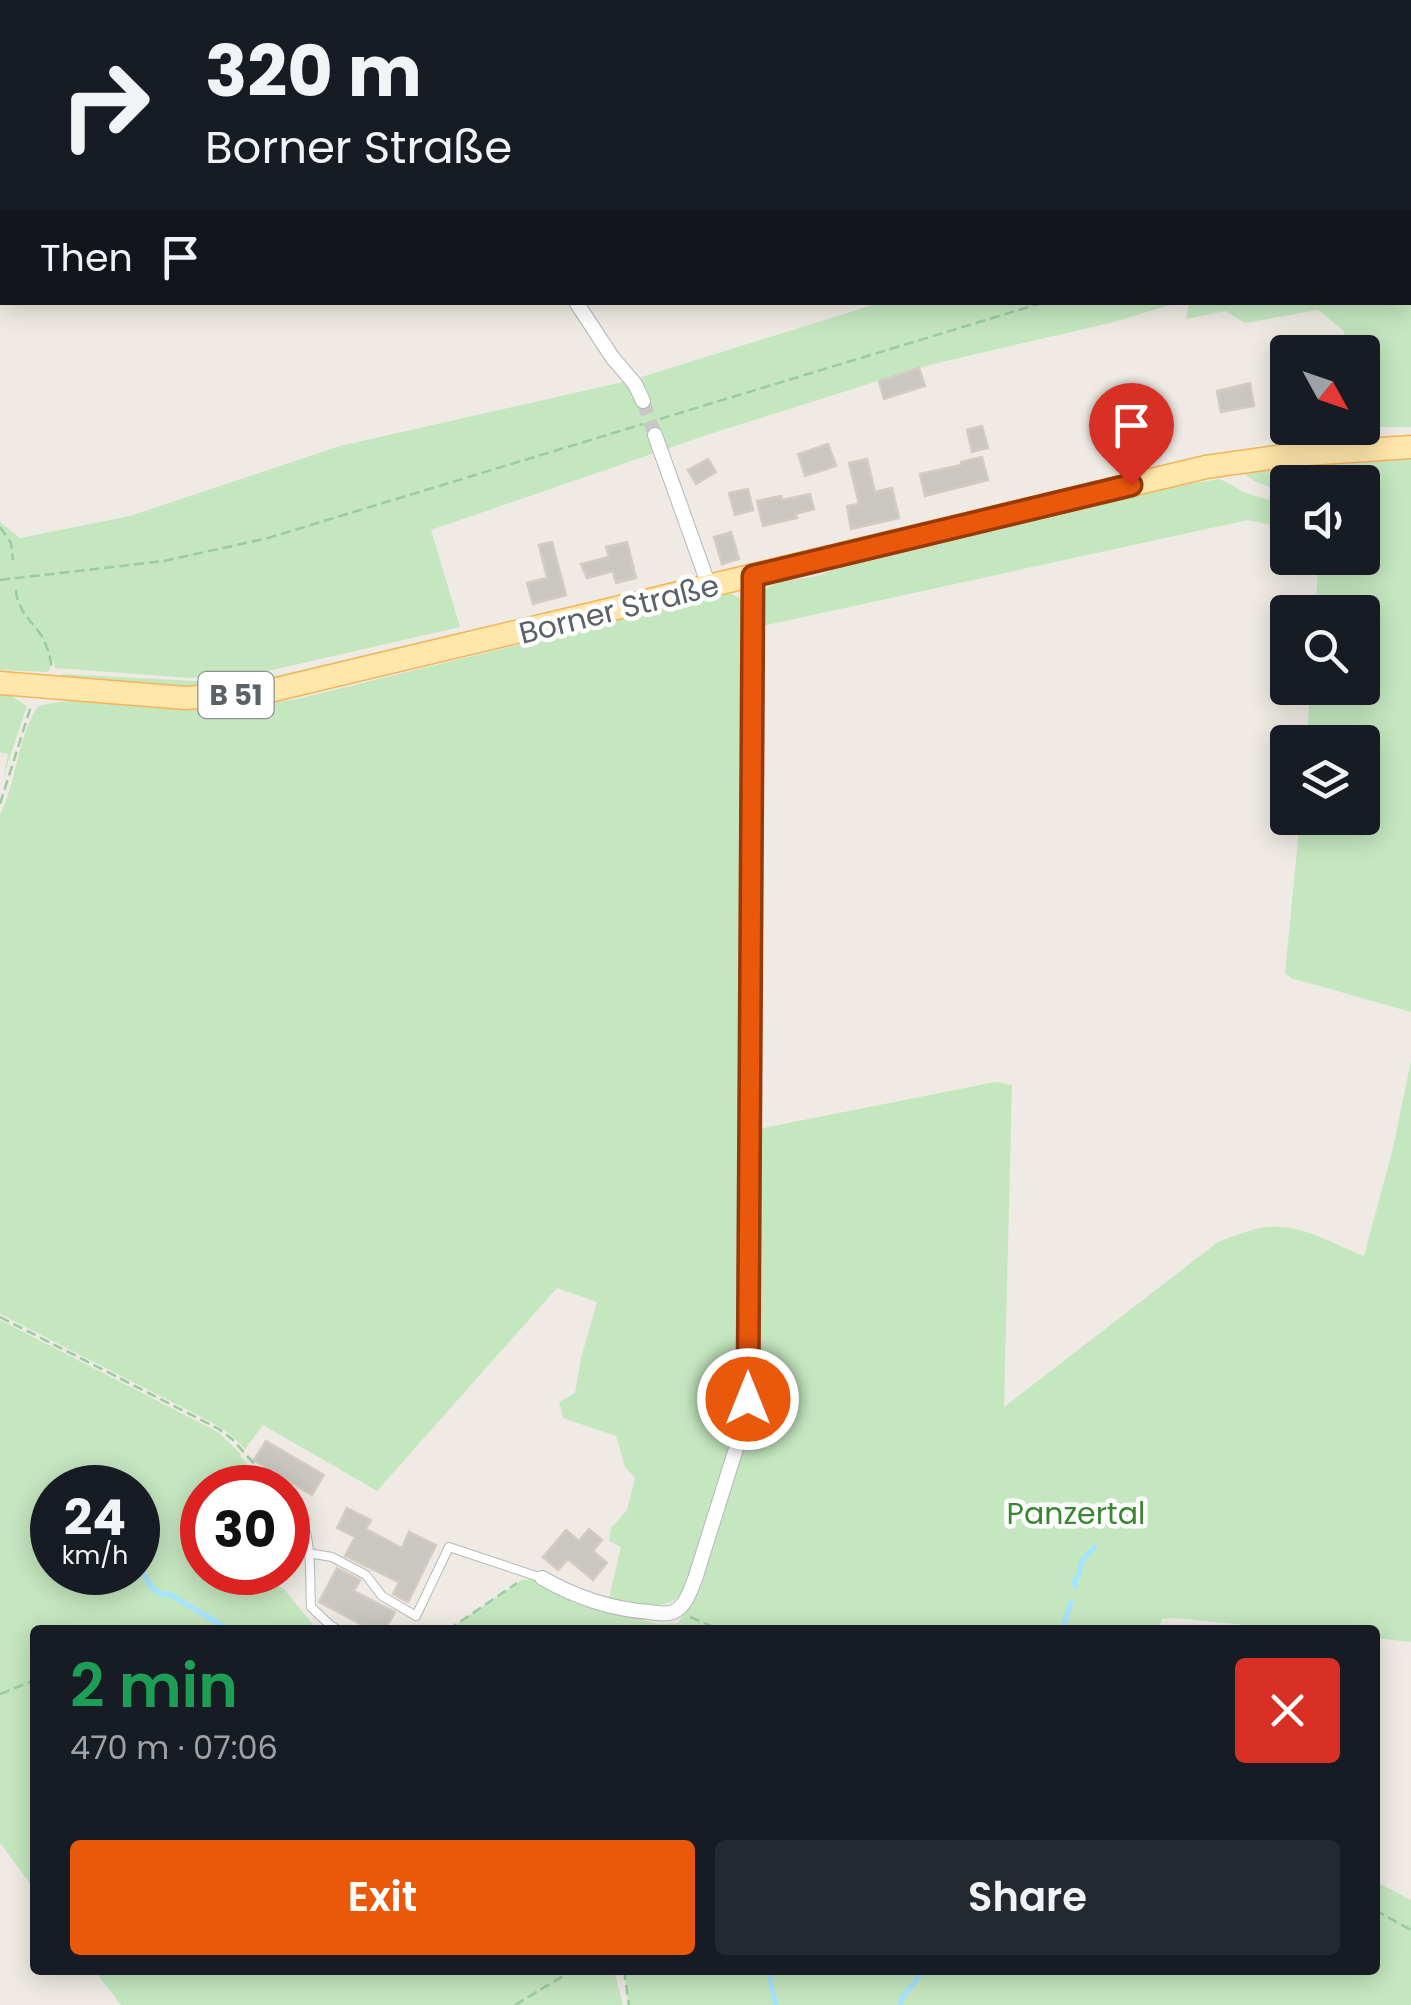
<!DOCTYPE html>
<meta charset="utf-8">
<style>
body{margin:0;font-family:Poppins,sans-serif;background:#242831;color:#f1f3f6;height:100vh;display:flex;flex-direction:column;font-size:38px;white-space:nowrap}
*{box-sizing:border-box;margin:0}
p{font-size:32px;color:#9ea1a6}
.icon{flex:none;width:55px;height:55px;fill:none;stroke:currentColor;stroke-width:2;stroke-linecap:round;stroke-linejoin:round}
.map{position:relative;flex:1;overflow:hidden}
.panel{position:absolute;left:30px;top:1625px;width:1350px;height:350px;display:flex;flex-direction:column;background:#171b24;border-radius:10px;box-shadow:0 5px 25px #0003}
.panel>*{flex:none}
.banner{position:absolute;left:0px;top:0px;width:1412px;height:305px;box-shadow:0 5px 25px #0003;background:#171b24;color:#f1f3f6;overflow:hidden}
.needle{width:65px;rotate:130deg}
.buttons{position:absolute;left:1270px;top:335px;display:grid;gap:20px}
.buttons a{display:grid;place-items:center;width:110px;height:110px;border-radius:10px;background:#171b24;box-shadow:0 5px 25px #0003;font-size:50px}
.speed{position:absolute;left:30px;top:1465px;display:flex;gap:20px;font-size:50px;font-weight:700;text-align:center}
.speed>*{display:grid;place-content:center;width:130px;height:130px;border-radius:50%;background:#171b24;box-shadow:0 5px 25px #0003;line-height:1}
.speed small{font-size:25px;font-weight:400}
.speed .limit{border:15px solid #d22;background:#fff;color:#111}
.pin{position:absolute;display:grid;place-items:center;width:85px;height:85px;color:#fff;margin:-102px -42px;border-radius:50% 50% 50% 0;rotate:-45deg;box-shadow:0 0 10px #0007}
.pin .icon{rotate:45deg}
.me{position:absolute;width:110px;margin:-55px;rotate:0deg;stroke-linejoin:round;filter:drop-shadow(0 0 8px #0008)}
.turn{display:flex;align-items:center;gap:35px;height:210px;padding:0 40px;font-size:45px}
.turn .icon{width:130px;height:130px;stroke-width:2.5}
.turn b{display:block;font-size:70px;line-height:85px}
.then{display:flex;align-items:center;height:95px;padding:0 40px;background:#0003;gap:20px;font-size:38px}
.round{display:grid;place-items:center;flex:none;width:105px;height:105px;border-radius:10px;background:#242831}
.overview{display:flex;align-items:center;justify-content:space-between;height:170px;padding:0 40px}
h1{font-size:60px;font-weight:600;line-height:75px;color:#1e9e55}
.primary-button{display:flex;gap:20px;margin-top:auto;padding:20px 40px}
.primary-button a{flex:1;height:115px;border-radius:10px;background:#ea580c;color:#fff;font-size:40px;font-weight:600;line-height:115px;text-align:center}
.primary-button a+a{background:#242831;color:#f1f3f6}
.map>svg:first-child{display:block}
</style>
<div class="map">
<svg width="1411" height="2005" viewBox="0 0 1411 2005">
<rect width="100%" height="100%" fill="#efebe4"/>
<path fill="#c5e7c0" fill-rule="evenodd" d="M1274,0H1411V427H1363L1362,352H1346L1344,331L1318,310L1245,323L1225,311L1186,319L1189,303L1410,302V2H1274Z
M879,303H1177L1110,323L929,365L710,434L431,530L460,627L246,676L191,678L55,668L53,660L48,672L0,670V522L20,538L130,516L340,446L632,380Z
M1411,457V1012L1291,978L1285,973L1300,818H1362V742H1307L1310,688H1362V612H1315L1319,558H1362V482H1288L1272,488L1254,481L1246,475V472L1298,464Z
M1220,479L1246,493L1287,506V528L1248,520L762,626L760,594C780,572 817,585 837,566L1161,488Z
M729,593L743,599L747,612L753,1130L995,1082L1012,1085L1004,1407L1218,1242C1238,1235 1259,1225 1280,1227C1308,1228 1338,1246 1364,1256L1393,1148L1411,1061V1642L1375,1638V1630H1294L1175,1618L1162,1619L1158,1630H448L522,1580L542,1578L573,1603L659,1624L678,1623L694,1599L681,1595C663,1612 631,1606 608,1602L621,1547L609,1541L611,1528L627,1510L635,1478L625,1467L616,1436L563,1418L559,1402L575,1393L581,1358L597,1302L557,1288L377,1491L263,1425L245,1449L231,1435L213,1423L0,1314V814C17,781 18,735 38,706C84,694 134,705 180,708C220,710 258,705 297,699Z
M461,632L462,637L281,680L189,688L65,678L61,674L215,682L280,675Z
M0,693H7L27,706L4,775L8,754L0,752Z
M0,1320L218,1432L241,1454L240,1456L259,1479L254,1487L202,1488V1572L255,1573L284,1589L314,1626L320,1630H35V1890L0,1843ZM52,1488H138V1572H52Z
M1375,1881L1411,1900V2005H629L624,1970H1375Z
M94,1970H614L623,2005H121Z"/>
<g fill="none" stroke-linecap="round" stroke-linejoin="round">
<path stroke="#a5e4ff" stroke-width="5" d="M138,1567L153,1589L163,1595L169,1594L230,1630
M1075,1586L1074,1581L1079,1575L1082,1560L1095,1547
M1062,1630L1071,1602
M768,1970L776,2005
M900,2005C904,1988 917,1986 922,1970"/>
</g>
<path fill="#cac6c0" stroke="#d4ccc2" stroke-width="2.5" d="M919,368L925,386L884,399L879,381Z
M1250,383L1254,406L1221,412L1217,391Z
M982,426L988,448L972,452L967,430Z
M828,444L836,466L805,476L798,454Z
M982,457L988,480L925,496L920,474L961,465V462Z
M708,459L716,472L696,484L688,470Z
M867,459L875,492L892,488L899,518L851,529L847,506L859,504L849,463Z
M748,489L753,510L735,515L729,493Z
M810,494L814,509L795,514L797,518L763,526L757,501L781,496L782,500Z
M731,532L739,559L722,564L714,537Z
M552,542L566,595L533,604L527,583L547,578L539,545Z
M627,542L636,578L616,583L613,571L587,578L581,564L609,557L606,547Z
M266,1441L324,1475L312,1495L254,1460Z
M347,1508L371,1520L366,1529L402,1548L409,1532L436,1545L408,1602L393,1594L399,1582L345,1556L355,1537L337,1528Z
M589,1529L602,1540L593,1551L607,1563L593,1580L568,1559L558,1570L543,1557L566,1530L579,1541Z
M337,1568L360,1580L354,1591L395,1612L385,1630H372L319,1602Z"/>
<g fill="none" stroke-linecap="round" stroke-linejoin="round">
<path stroke="#cac8c4" stroke-width="14" stroke-dasharray="14 7" stroke-linecap="butt" d="M643,401L655,435"/>
<g stroke="#b5b8bc" stroke-width="10">
<path id="lane" d="M288,1499C315,1527 309,1570 311,1607L330,1625L338,1630
M308,1553L332,1557L366,1575L382,1596L416,1616L449,1547L542,1578"/>
</g>
<g stroke="#b5b8bc" stroke-width="16">
<path id="street" d="M398,0L400,2
M576,302L612,357L635,384L643,401
M655,435L709,586
M542,1578C577,1598 610,1609 649,1612C657,1613 666,1615 673,1612C686,1606 690,1591 695,1579L745,1420L748,1399L753,576"/>
</g>
<g stroke="#f5b458" stroke-width="25">
<path id="primary" d="M0,683L185,698L265,692L1206,467L1291,455L1411,447"/>
</g>
<path stroke="#9acba2" stroke-width="2.5" stroke-dasharray="10 5" stroke-linecap="butt" d="M1410,216H1411
M660,419L1045,302
M1333,431L1350,430
M0,527L11,543L13,560
M0,580L164,561L268,538L643,424
M16,590C17,610 30,619 41,635C47,645 50,656 52,668
M0,804L31,706
M0,1317L219,1429L232,1439L276,1488
M690,1617L721,1630
M448,1630L517,1583
M0,1694L35,1680
M1375,1910L1411,1930
M624,1970L629,2005
M515,2005L573,1970"/>
<use href="#lane" stroke="#fff" stroke-width="8"/>
<use href="#street" stroke="#fff" stroke-width="14"/>
<use href="#primary" stroke="#ffe6aa" stroke-width="22"/>
</g>
<g fill="none" stroke-linecap="round" stroke-linejoin="round">
<g stroke="#983908" stroke-width="25">
<path id="route" d="M748,1399L753,576L1131,485"/>
</g>
<use href="#route" stroke="#ea580c" stroke-width="18"/>
</g>
<g text-anchor="middle" dominant-baseline="central" stroke-width="9" stroke-linejoin="round" paint-order="stroke">
<rect fill="#fff" stroke="#8d9093" stroke-width="2.5" x="198.5" y="672" width="75" height="46" rx="8"/>
<g font-size="28" font-weight="bold" fill="#5c6165">
<text x="236" y="695">B 51</text>
</g>
<g font-size="30" fill="#5c6165" stroke="#fff">
<text transform="translate(619 609) rotate(-14)">Borner Straße</text>
</g>
<g font-size="30" fill="#3a8633" stroke="#fff">
<text x="1076" y="1513">Panzertal</text>
</g>
</g>
</svg>
<div class="buttons">
<a><svg class="needle" viewBox="-14 -14 28 28"><path d="M0-13l5 13h-10z" fill="#e53935"/><path d="M0 13l5-13h-10z" fill="#9ea1a6"/></svg></a>
<a><svg class="icon" aria-label="sound" viewBox="0 0 24 24"><path d="M4 9h4l5-4v14l-5-4H4zM17 9q2 3 0 6"/></svg></a>
<a><svg class="icon" aria-label="search" viewBox="0 0 24 24"><circle cx="10" cy="10" r="6"/><path d="M15 15l6 6"/></svg></a>
<a><svg class="icon" aria-label="layers" viewBox="0 0 24 24"><path d="M12 4l9 5-9 5-9-5zM3 14l9 5 9-5"/></svg></a>
</div>
<div class="speed"><div>24<small>km/h</small></div><div class="limit">30</div></div>
<div class="pin" style="left:1131px;top:485px;background:#d93025"><svg class="icon" aria-label="arrive" viewBox="0 0 24 24"><path d="M6 21V4h12l-3 4 3 4H6"/></svg></div>
<svg class="me" style="left:748px;top:1399px" viewBox="-20 -20 40 40"><circle r="17" fill="#ea580c" stroke="#fff" stroke-width="3"/><path d="M0-11L8 9 0 5-8 9z" fill="#fff"/></svg>
<div class="banner">
<div class="turn"><svg class="icon" aria-label="right" viewBox="0 0 24 24"><path d="M7 20v-9h11M14 6l5 5-5 5"/></svg><div><b>320 m</b>Borner Straße</div></div>
<div class="then">Then<svg class="icon" aria-label="arrive" viewBox="0 0 24 24"><path d="M6 21V4h12l-3 4 3 4H6"/></svg></div>
</div>
<section class="panel">
<div class="overview"><div><h1>2 min</h1><p>470 m · 07:06</p></div><a class="round" style="background:#d93025;color:#fff"><svg class="icon" aria-label="close" viewBox="0 0 24 24"><path d="M6 6l12 12M18 6L6 18"/></svg></a></div>
<div class="primary-button"><a>Exit</a><a>Share</a></div>
</section>
</div>
